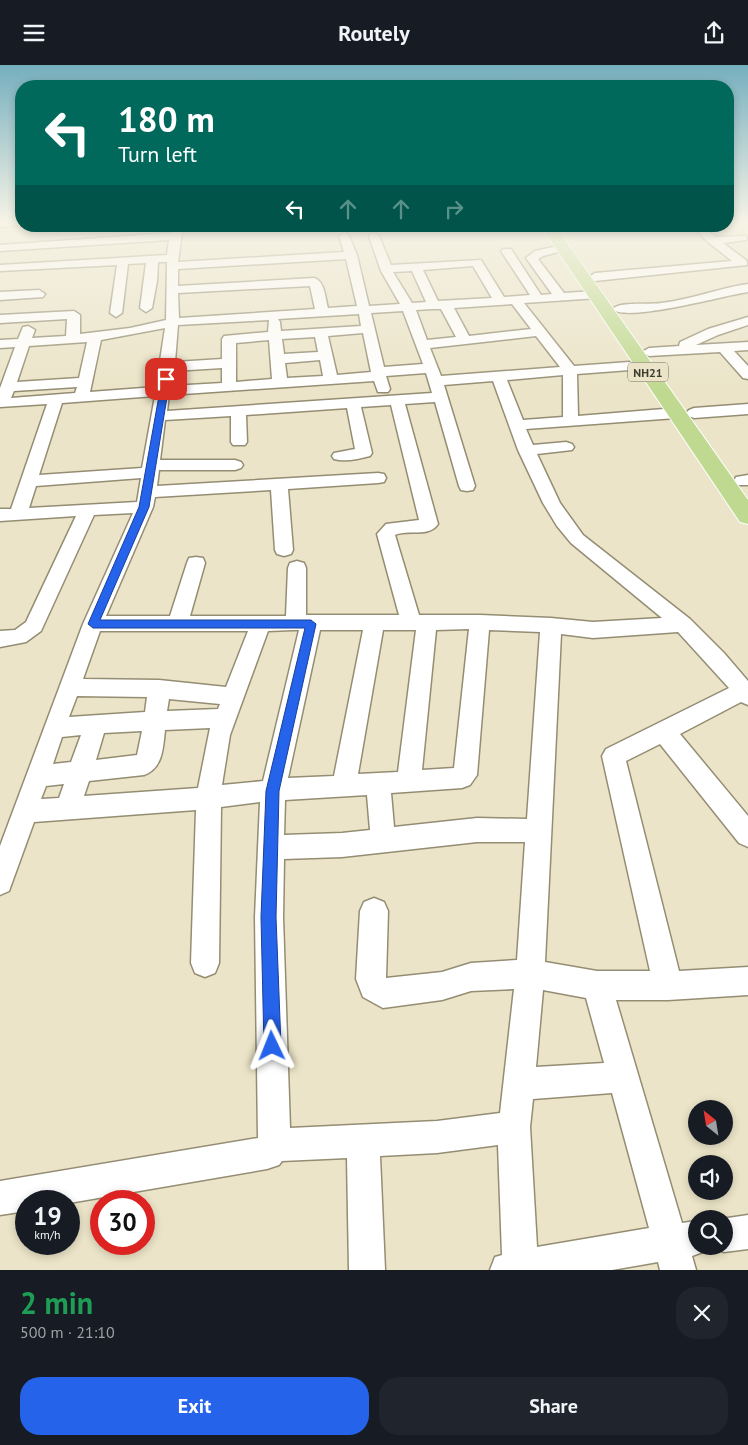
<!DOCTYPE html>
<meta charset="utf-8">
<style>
body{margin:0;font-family:"PT Sans",sans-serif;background:#20242c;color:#f1f3f6;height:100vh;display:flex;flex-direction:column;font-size:19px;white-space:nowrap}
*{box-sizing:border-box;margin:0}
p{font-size:16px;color:#9ea1a6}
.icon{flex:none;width:28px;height:28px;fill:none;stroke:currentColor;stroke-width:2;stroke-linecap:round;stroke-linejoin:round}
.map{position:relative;height:1205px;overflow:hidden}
.panel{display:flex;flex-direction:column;background:#171b24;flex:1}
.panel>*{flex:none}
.banner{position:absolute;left:15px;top:15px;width:719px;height:152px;border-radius:20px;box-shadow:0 2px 8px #0003;background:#00695c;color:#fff;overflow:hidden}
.needle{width:32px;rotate:330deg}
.fabs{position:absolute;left:688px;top:1035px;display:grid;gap:10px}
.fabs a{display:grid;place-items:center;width:45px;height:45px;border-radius:50%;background:#171b24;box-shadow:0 2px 8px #0003;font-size:25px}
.speed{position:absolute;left:15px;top:1125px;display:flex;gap:10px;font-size:25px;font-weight:700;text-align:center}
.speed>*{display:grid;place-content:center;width:65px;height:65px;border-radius:50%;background:#171b24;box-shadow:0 2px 8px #0003;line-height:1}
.speed small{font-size:12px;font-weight:400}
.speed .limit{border:8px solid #d22;background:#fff;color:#111}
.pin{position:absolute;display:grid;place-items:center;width:42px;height:42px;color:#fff;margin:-21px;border-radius:10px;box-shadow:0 2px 8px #0006}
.me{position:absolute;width:55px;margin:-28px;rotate:358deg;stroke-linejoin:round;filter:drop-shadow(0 0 4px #0008)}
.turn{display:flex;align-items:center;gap:18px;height:105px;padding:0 20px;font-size:22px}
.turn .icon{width:65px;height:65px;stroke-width:2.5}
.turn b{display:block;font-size:35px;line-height:42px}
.lanes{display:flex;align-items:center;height:48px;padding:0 20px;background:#0003;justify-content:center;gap:25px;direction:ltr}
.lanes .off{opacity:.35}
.round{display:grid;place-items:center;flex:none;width:52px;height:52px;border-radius:20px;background:#20242c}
.overview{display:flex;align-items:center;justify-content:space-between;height:85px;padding:0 20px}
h1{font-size:30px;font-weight:700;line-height:38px;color:#1e9e55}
.button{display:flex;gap:10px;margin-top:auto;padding:10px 20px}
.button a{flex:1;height:58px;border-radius:20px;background:#2563eb;color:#fff;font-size:20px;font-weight:700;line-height:58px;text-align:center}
.button a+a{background:#20242c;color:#f1f3f6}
header{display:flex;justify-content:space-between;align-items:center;height:65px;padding:0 20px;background:#171b24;font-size:22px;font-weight:700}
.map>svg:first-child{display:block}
</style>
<header><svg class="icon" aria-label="menu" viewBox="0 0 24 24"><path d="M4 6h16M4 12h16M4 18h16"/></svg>Routely<svg class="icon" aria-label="share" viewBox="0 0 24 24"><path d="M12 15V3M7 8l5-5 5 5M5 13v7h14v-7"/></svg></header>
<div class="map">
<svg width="748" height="1205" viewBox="0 0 748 1205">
<rect width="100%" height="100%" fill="#ebe4c8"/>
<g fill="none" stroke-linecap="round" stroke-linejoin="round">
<g stroke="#948d73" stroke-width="3">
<path id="minor" d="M0,157H21V160L0,162Z
M173,161H183L178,197L344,187L339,171L344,168L348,169L357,190L369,241L400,239L381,206L369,171L370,169L374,168L379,171L391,200L481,195L504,232L530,230L501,186L503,184H511L541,230L552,229L526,193L535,186L562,180L566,181L568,183L566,185L543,191L538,194L564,228L594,226L600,230L598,233L524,238L574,301L643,296L650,300L643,304L577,309L578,351L676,343L681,345L684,348L681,351L676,353L526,364L533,380L566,377L572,379L574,382L572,385L537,389L560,438L583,470L690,554L724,588L748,616V640L741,637L680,669L748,751V782L739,778L660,679L626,696L679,906L748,902V930L668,935H616L682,1158L696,1156V1181H710L708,1185L692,1191L696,1205H660L658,1197L612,1205H490L495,1192L502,1190L498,1080L437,1088L380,1091L385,1205H349L347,1093L282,1096L279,1100L267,1104L69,1138V1136H26V1146L0,1150V1116L258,1073L255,852L260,737L221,742L219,898L215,908L205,912L195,908L191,898L196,745L34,757L9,826L0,830V781L83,559L133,448L94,450L41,566L26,577L0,582V566L15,565L26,557L76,451L0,456V444H11L47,339L0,342V323L15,282L0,283V275L18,274L23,262L28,261L35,265L32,273L66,271L67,254L0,258V250L74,246L80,250V269L130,263L166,255L167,197H158L157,216L152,243L146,247L140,243L146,198L128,199L122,248L116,252L110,248L117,200L0,206V200L167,190L169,175L0,186V180L171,168ZM346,194L357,241L328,243C325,233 325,216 314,213L178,221V204ZM473,201L492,233L438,236L423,205ZM412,206L426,237L412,238L393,207ZM310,221L315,244L179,253L178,228ZM512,239L531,264L469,271L454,243ZM432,244H441L456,272L427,275L416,245ZM403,246L423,299L384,302L371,248ZM359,249L361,261L281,266L280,257L278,254ZM269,255L268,267L224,271L222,274V294L175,297L178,260ZM165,263L156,322L90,327L101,275ZM363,268L371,307L337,310L328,271ZM536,271L560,302L441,311L430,283ZM315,272L318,287L284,289L282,274ZM269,275L272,314L236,317V278ZM87,277L79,313L17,317L29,281ZM320,295L323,311L287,313L285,298ZM222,303V318L171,321L173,306ZM426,308L432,328L167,346L169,330L374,316L378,327H388L390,324L386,311ZM563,310V352L523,355L507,315ZM493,316L518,385L543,438L557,461L571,478L662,553L593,557L551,553L480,550H419L395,470C408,464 429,473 438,459L405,339L435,337L459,421L461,425L467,426L473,425L475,421L444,320ZM77,322L75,328L11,333L14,326ZM155,331L142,403L39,410L62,338ZM391,340L419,455L386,459L377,469L399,550H306V503L304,498L297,496L290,498L288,503L286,551H190L205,498L203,493L196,492L189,493L187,498L170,551H106L153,442L155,432L271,425L275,485L277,489L284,491L291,489L293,485L288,424L378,418L384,417L386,413L384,409L378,408L157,421L159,405H235L241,403L243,400L241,397L235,395H160L165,355L231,351V377L233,380H245L247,377L246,350L347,343L355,384L334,388L332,391L334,394C345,397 359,394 370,391L372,388L361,342ZM141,413L137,437L29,443L36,421ZM469,564L454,703L422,705L436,565ZM293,565H299L263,716L222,720L230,670L268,566ZM320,565H363L334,711L288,713ZM383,565H416L398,707L358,709ZM489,565L540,567L527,754L477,753L394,762L391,728L462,723L470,720L477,710ZM100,566H248L226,622L159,615L83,614ZM678,567L729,623L606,684L602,691L650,906H597L545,897L561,569L593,573ZM77,631L147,632L145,647L69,652ZM169,634L220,639L218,644L167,646ZM210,663L198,723L84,731L89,716L144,710C163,703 163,683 165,665ZM142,666L137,690L96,695L104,668ZM81,670L71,697L53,699L62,672ZM64,719L59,733L41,734L46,721ZM367,730L370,765L342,768L284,770L285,735ZM477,777H525L517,895L471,898L442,907L386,913L388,846L384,837L374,833L364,837L360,846L356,914L363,932L383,943L442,935L471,926L514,924L500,1048L437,1056L290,1063L283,852L284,794L342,792ZM543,925L586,933L604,998L536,1002ZM612,1028L649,1163L537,1182L530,1062L533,1034Z
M692,161H703L715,172L746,171L747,173L746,175L723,178L747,196V200L595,216L589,212L595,208L732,196L708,177Z
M748,219V227C726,230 625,258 613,244C619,236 650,240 661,238C690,235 719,223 748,219Z
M39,225L45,229L43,232L0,235V227Z
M748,252V260L718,270L696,280L748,277V285L734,286L748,301V314L743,313L720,287L649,291L642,287L649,283L679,281L680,277L708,264Z
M748,339V349L694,353L689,351L686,348L689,345L694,343Z
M748,410V420H736L734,416L736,412Z
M748,1150V1184L724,1187L712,1182L724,1181V1154H721Z"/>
</g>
<g stroke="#fff" stroke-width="2">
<path id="highway" d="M541,161H555L748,435V459L740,457Z"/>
</g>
<use href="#minor" fill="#fff" fill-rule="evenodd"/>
<use href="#highway" fill="#bfda90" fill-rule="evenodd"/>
</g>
<linearGradient id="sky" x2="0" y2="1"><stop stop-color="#75afbe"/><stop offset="0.48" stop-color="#f6f3e6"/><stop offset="1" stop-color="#f6f3e6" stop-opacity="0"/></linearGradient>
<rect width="748" height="325" fill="url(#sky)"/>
<path fill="#2563eb" stroke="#184099" d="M166,311L170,314L149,442L100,555H311L316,559L279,726L276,852L281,981L278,986L272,989L267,986L264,981L261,852L266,726L305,563H93L88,559L139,442L162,314Z"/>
<g text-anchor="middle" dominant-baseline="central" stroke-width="5" stroke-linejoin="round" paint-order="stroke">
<rect fill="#ebe4c8" stroke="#736e5e" stroke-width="1" x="628" y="297.5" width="40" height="19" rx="4"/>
<g font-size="12" font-weight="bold" fill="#3f3c31">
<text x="648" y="307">NH21</text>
</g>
</g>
</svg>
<div class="fabs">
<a><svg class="needle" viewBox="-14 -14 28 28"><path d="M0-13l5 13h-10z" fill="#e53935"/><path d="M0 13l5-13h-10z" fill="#9ea1a6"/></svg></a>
<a><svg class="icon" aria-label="sound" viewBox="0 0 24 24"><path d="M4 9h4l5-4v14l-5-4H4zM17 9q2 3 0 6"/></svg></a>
<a><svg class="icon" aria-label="search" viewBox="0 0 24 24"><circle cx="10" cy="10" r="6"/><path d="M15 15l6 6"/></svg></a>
</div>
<div class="speed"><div>19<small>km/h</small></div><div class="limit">30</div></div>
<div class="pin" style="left:166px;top:314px;background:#d93025"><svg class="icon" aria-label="arrive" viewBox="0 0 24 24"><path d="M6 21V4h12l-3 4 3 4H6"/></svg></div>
<svg class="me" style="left:272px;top:981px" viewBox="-20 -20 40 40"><path d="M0-17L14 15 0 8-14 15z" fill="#2563eb" stroke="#fff" stroke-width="4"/></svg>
<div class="banner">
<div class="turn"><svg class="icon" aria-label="left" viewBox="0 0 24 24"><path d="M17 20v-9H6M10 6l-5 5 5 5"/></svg><div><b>180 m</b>Turn left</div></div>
<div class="lanes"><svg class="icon" aria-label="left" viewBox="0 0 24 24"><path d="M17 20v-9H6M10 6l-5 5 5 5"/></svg><svg class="icon off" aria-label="ahead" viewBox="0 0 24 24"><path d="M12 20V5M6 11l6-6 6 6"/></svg><svg class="icon off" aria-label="ahead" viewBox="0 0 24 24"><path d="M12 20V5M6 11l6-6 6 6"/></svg><svg class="icon off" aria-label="right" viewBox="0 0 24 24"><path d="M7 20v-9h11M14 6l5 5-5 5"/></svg></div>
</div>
</div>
<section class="panel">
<div class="overview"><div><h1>2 min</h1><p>500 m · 21:10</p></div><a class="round"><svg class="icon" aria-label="close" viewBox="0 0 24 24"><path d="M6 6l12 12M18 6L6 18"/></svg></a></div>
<div class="button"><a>Exit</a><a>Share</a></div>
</section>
